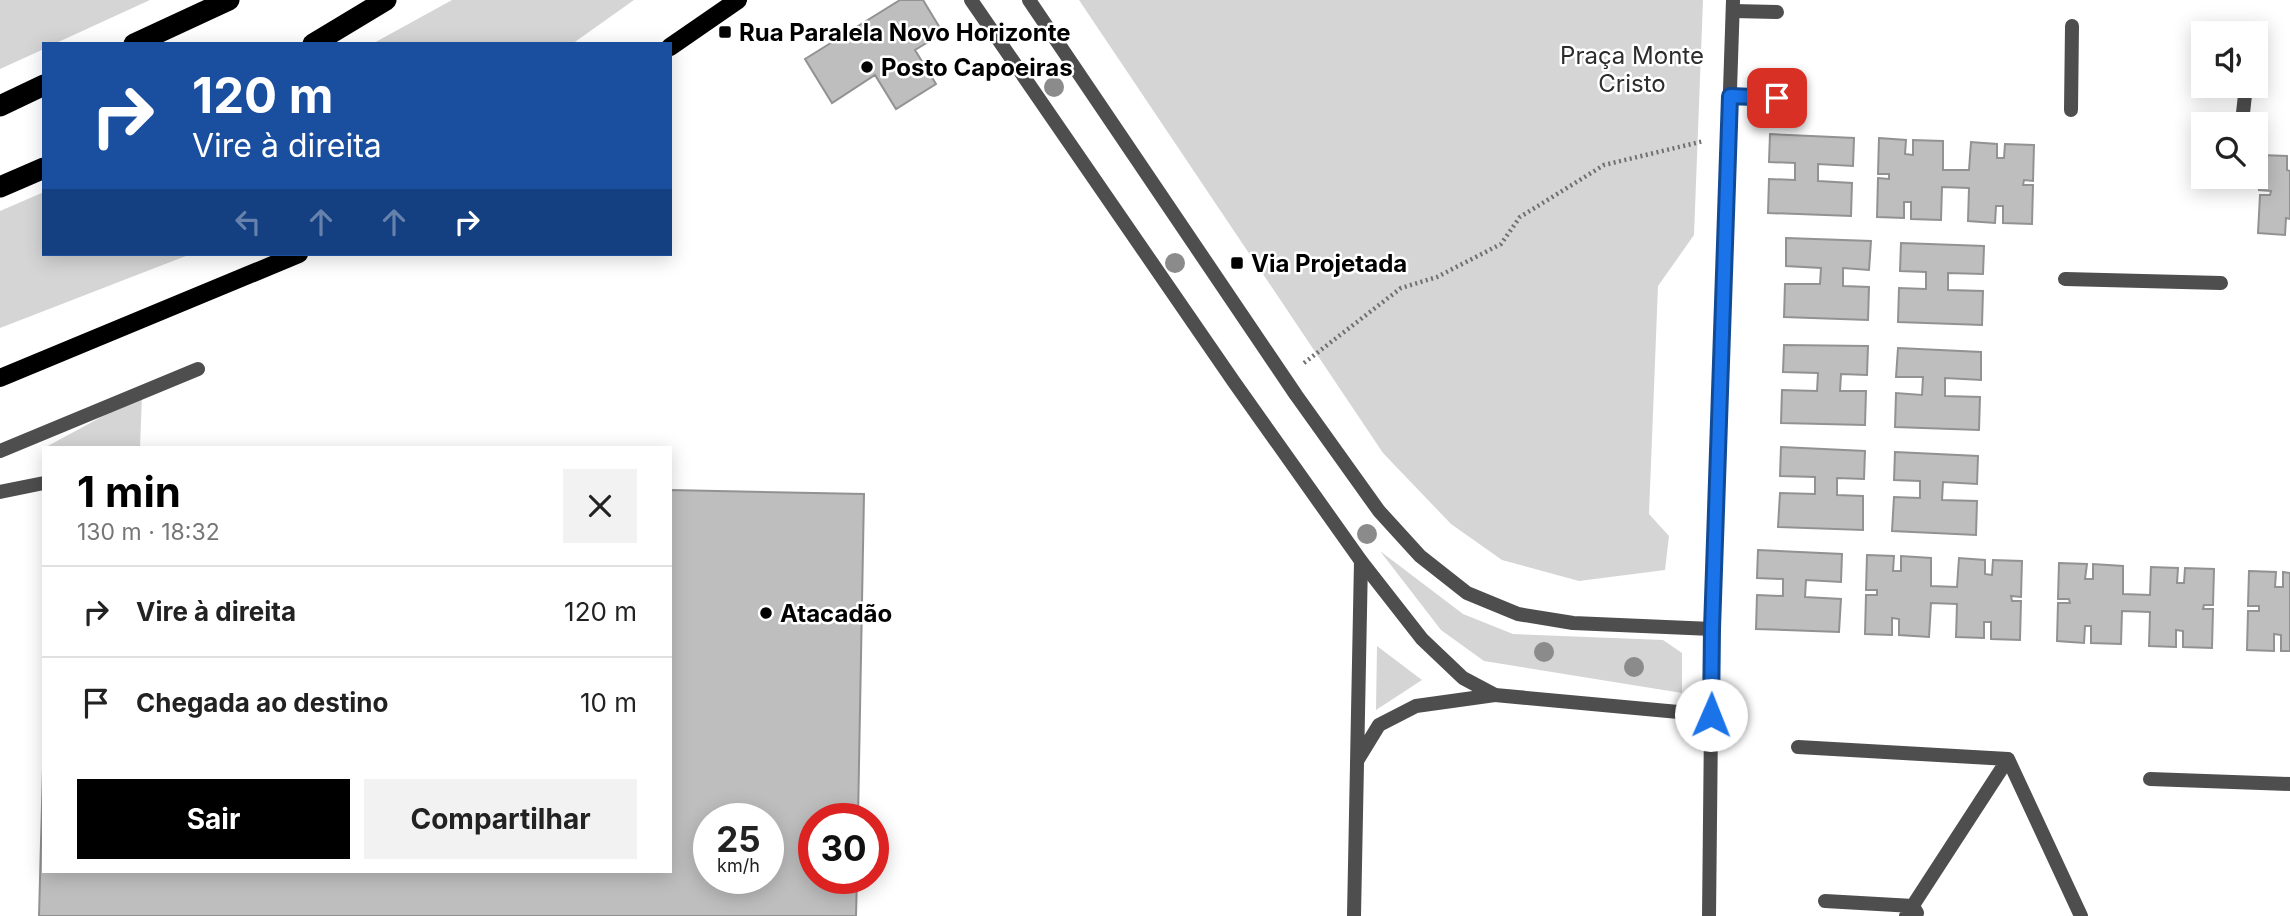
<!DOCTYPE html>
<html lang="pt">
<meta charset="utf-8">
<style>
body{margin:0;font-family:Inter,sans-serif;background:#f2f2f2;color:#222;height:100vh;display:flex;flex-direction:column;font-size:26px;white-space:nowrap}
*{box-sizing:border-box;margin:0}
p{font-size:23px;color:#767676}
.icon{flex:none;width:38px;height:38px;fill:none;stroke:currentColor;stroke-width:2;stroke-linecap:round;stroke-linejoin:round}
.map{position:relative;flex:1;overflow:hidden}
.sheet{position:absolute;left:42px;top:446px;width:630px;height:427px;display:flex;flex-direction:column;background:#fff;border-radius:0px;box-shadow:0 4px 18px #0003}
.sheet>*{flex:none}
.banner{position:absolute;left:42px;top:42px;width:630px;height:214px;border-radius:0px;box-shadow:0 4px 18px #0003;background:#1a4fa0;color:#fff;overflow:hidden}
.controls{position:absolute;left:2191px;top:21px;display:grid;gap:14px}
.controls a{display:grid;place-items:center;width:77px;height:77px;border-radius:0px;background:#fff;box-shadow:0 4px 18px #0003;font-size:35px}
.speed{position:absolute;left:693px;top:803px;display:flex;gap:14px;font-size:35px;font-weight:700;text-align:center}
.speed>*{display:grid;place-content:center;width:91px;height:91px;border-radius:50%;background:#fff;box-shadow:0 4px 18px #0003;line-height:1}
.speed small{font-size:18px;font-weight:400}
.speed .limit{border:10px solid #d22;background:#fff;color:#111}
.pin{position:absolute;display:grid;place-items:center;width:60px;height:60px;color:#fff;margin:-30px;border-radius:14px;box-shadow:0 4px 10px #0006}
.me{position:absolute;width:77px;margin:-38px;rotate:1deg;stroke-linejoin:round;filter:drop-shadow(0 0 5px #0008)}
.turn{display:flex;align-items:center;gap:24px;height:147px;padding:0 35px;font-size:32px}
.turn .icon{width:91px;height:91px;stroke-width:2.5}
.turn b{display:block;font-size:49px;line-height:60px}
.lanes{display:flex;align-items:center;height:66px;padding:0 35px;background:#0003;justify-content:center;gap:35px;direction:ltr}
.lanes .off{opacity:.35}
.round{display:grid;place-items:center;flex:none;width:74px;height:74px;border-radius:0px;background:#f2f2f2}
.summary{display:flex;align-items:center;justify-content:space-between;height:119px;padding:0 35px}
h1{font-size:42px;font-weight:700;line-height:52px;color:#000}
.primary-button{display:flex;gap:14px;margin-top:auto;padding:14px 35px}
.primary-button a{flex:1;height:80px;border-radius:0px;background:#000;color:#fff;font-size:28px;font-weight:700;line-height:80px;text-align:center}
.primary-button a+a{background:#f2f2f2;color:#222}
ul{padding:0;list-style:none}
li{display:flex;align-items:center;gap:21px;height:91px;padding:0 35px;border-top:2px solid #e0e0e0}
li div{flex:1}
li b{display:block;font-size:26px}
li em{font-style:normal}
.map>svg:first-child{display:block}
</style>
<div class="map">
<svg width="2290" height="916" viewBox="0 0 2290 916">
<rect width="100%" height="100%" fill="#fff"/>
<path fill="#d5d5d5" d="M0,0H150L54,44H44V49L0,69Z
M452,0H634L572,44H372Z
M1079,0H1703L1694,235L1658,286L1649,514L1669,536L1665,570L1579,581L1502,560L1451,524L1383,453Z
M44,192V254H191L0,328V211Z
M142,395L140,448H44Z
M1380,551L1463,614L1513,634L1663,640L1682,653V693L1484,661L1441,630Z
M1377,646L1422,680L1376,710Z"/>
<path fill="#bebebe" stroke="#929292" stroke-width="2" fill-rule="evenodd" d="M900,0H923L943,33L915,50L936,84L896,109L875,75L832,103L805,59Z
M1770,134L1854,138L1853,166L1818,164V181L1852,183L1851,216L1768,213L1769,179L1795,180V163L1769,162Z
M1879,138L1906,140L1905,154L1913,155V140L1943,141V170H1969L1971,142L1997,144V158H2004L2005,144L2034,145L2033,181L2024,180L2023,185H2033L2032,224L2003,223V206H1996L1995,223L1968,221L1969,188L1942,187L1941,220L1911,219V202H1904V218L1877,217L1878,178L1889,179V174H1878Z
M2261,155L2287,156V170L2290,171V219L2286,218L2285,235L2258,233L2260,195H2270L2271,191L2259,190Z
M1786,238L1871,241L1869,270L1843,268V286L1869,287L1868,320L1784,317L1785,284H1820L1821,268L1786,266Z
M1901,243L1984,246L1983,274L1948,273V290L1983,291L1982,325L1898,322L1899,288L1926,289V272L1900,271Z
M1784,345L1868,346L1867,375L1841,374L1840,391H1866L1865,425L1781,423L1782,390L1817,391L1818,373L1783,372Z
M1898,348L1981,352V380L1945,378V396L1980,397L1979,430L1895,427L1896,393L1922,395L1923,377H1896Z
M1781,447L1865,451L1864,479L1837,478V495L1863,496V530L1778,527L1780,493L1815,494V477L1780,476Z
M1895,452L1978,456L1977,484L1943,482L1942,500L1977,501L1976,535L1892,531L1894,497L1920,498V481L1894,480Z
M670,490L864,494L858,819H814V878H857L856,916H39L44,732V872H670ZM709,819H768V878H709Z
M1758,550L1842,554L1841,582L1806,580L1805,597L1841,599L1839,632L1756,629L1757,595L1783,596V579L1757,578Z
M1867,555L1894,556L1893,571H1901V556L1931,558V586L1957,587L1959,558L1985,560V574L1992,575L1993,560L2022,561L2021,597L2011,596L2012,601H2021L2020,640L1991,639V622H1984V638L1956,637L1957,604L1931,603L1929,637L1899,635V619L1892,618V635L1865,634L1866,595H1877V590H1866Z
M2059,563L2087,564L2085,579H2093V564L2123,566V594L2150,595L2151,567L2178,568L2177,583H2184L2185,568L2214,569L2213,605H2204L2203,609H2213L2212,648L2183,647V631L2176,630V647L2149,646L2150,612L2122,611L2121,644L2091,643V626H2085L2084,643L2057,641L2058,603H2070L2069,599H2058Z
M2249,571L2276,572L2275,587H2283V572L2290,573V651H2281V635L2274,634V651L2247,650L2248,611H2259V606H2248Z"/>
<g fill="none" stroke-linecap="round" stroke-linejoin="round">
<path stroke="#707070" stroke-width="4.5" stroke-dasharray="2 3.5" stroke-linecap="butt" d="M1304,363L1401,288L1437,277L1501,244L1520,217L1604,165L1704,141"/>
<path stroke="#4e4e4e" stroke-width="14" d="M1733,11L1777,12
M1730,96L1777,98
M2071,110L2072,26
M2243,113L2246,86
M2065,279L2221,283
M0,451L198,369
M0,492L44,483
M1798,747L2008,759L2081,916
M1357,761L1379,725L1416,706L1495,695
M2150,779L2290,784
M1825,901L1913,906L1917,913
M1354,916L1361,561
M1906,916L2008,759"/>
<path stroke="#4e4e4e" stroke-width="14" d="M971,0L1234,382L1361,561L1422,639L1463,678L1495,695L1711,715
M1029,0L1296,395L1379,511L1420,556L1467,593L1518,614L1573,623L1712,629
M1709,916L1712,629L1733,0"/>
<path stroke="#000" stroke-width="18" d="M670,47L738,0
M0,378L299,254"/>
<path stroke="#000" stroke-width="21" d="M134,44L229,0
M313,44L386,0
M0,106L44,85
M0,187L44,168"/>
</g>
<g fill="#8b8b8b">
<circle cx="1054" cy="87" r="10"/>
<circle cx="1175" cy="263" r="10"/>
<circle cx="1367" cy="534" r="10"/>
<circle cx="1544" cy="652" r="10"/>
<circle cx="1634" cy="667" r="10"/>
</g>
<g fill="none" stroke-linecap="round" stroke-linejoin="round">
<g stroke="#114b97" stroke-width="18">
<path id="route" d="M1711,715L1712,629L1730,96L1777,98"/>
</g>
<use href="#route" stroke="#1a73e8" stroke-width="12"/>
</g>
<g fill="#000" stroke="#fff" stroke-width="2.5">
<rect x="718" y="25" width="14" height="14" rx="3.5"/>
<circle cx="867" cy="67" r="7"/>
<rect x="1230" y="256" width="14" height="14" rx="3.5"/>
<circle cx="766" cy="613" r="7"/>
</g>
<g text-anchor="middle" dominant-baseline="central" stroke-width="5" stroke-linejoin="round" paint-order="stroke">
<g font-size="24" font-weight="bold" fill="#000" stroke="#fff" text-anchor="start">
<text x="739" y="32">Rua Paralela Novo Horizonte</text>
<text x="881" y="67">Posto Capoeiras</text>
<text x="1251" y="263">Via Projetada</text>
<text x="780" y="613">Atacadão</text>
</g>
<g font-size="24" fill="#2c2c2c" stroke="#fff">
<text x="1632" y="55">Praça Monte<tspan x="1632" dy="28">Cristo</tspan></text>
</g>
</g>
</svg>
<div class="controls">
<a><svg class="icon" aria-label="sound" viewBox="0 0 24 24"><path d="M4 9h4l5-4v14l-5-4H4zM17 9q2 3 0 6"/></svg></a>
<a><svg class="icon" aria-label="search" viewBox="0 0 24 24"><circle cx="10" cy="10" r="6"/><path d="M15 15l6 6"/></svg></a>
</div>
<div class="speed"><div>25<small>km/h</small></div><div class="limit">30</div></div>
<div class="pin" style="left:1777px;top:98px;background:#d93025"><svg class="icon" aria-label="arrive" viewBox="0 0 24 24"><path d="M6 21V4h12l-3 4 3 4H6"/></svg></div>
<svg class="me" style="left:1711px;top:715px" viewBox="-20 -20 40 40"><circle r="19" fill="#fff"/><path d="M0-13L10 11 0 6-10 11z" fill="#1a73e8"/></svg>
<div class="banner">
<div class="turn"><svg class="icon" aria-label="right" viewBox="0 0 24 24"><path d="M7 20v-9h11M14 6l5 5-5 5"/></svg><div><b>120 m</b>Vire à direita</div></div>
<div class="lanes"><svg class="icon off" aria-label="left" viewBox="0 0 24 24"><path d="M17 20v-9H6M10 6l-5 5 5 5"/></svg><svg class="icon off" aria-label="ahead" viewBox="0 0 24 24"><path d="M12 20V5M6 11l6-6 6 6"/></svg><svg class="icon off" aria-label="ahead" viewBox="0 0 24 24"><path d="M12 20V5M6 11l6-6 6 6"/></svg><svg class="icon" aria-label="right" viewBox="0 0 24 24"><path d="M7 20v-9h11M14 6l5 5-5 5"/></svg></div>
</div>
<section class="sheet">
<div class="summary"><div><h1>1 min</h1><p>130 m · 18:32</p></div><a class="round"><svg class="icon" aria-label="close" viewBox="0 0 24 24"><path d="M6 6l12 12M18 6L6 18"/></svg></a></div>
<ul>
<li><svg class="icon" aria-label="right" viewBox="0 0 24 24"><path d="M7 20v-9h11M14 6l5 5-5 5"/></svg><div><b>Vire à direita</b></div><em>120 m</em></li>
<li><svg class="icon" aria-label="arrive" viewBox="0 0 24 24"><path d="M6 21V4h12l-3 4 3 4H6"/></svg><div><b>Chegada ao destino</b></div><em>10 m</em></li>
</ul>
<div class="primary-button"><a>Sair</a><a>Compartilhar</a></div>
</section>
</div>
